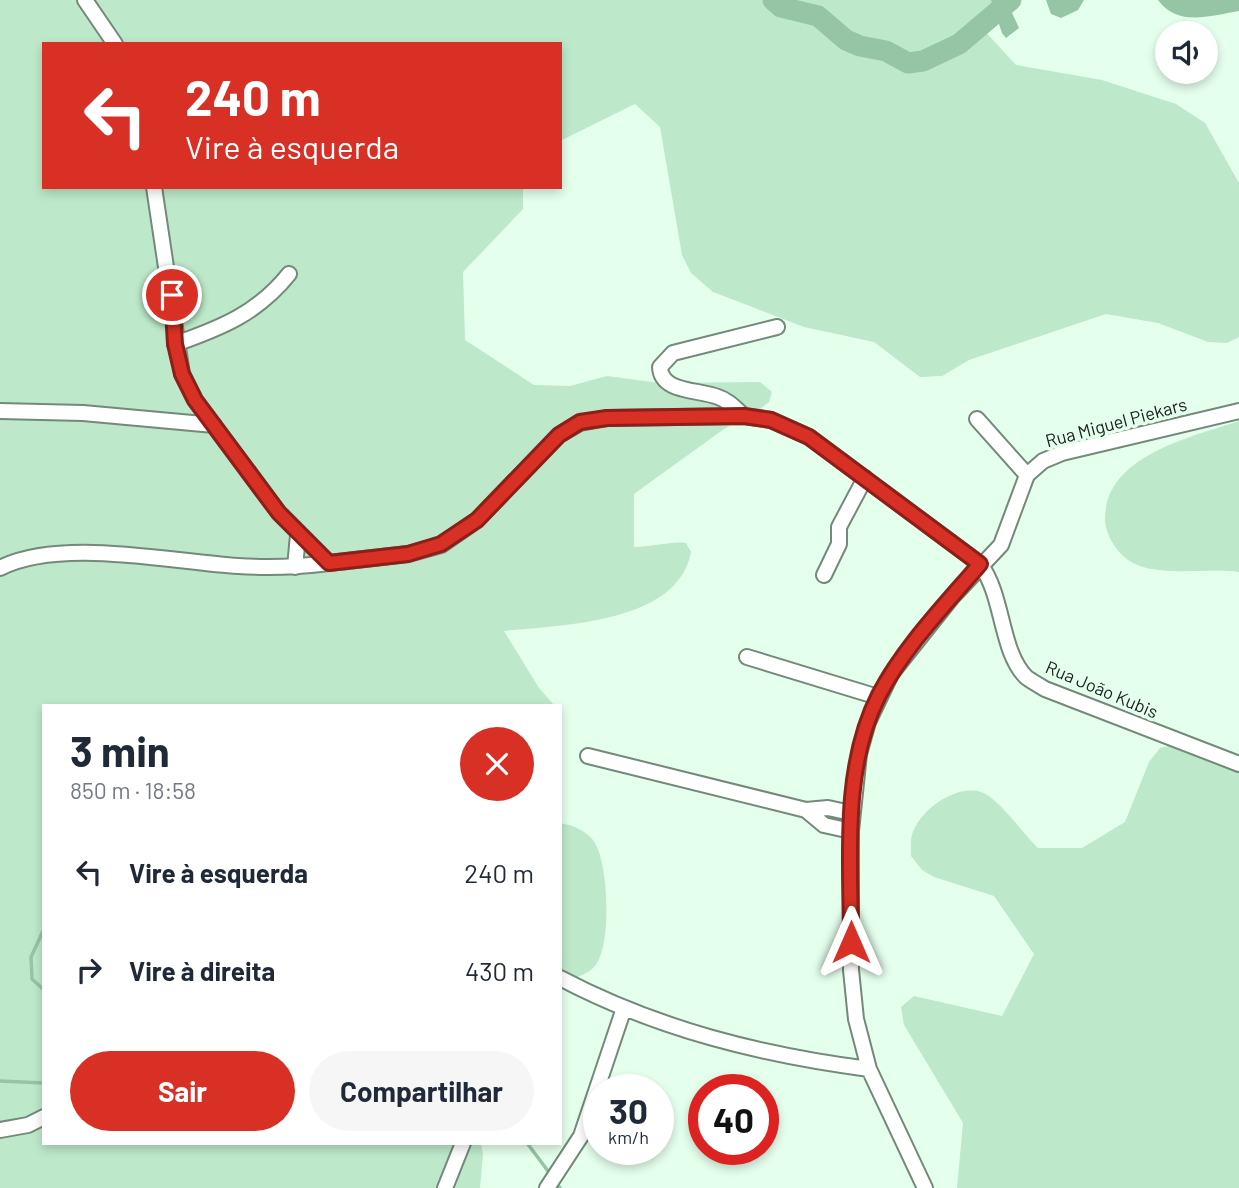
<!DOCTYPE html>
<html lang="pt">
<meta charset="utf-8">
<style>
body{margin:0;font-family:Barlow,sans-serif;background:#f6f6f7;color:#1f2937;height:100vh;display:flex;flex-direction:column;font-size:26px;white-space:nowrap}
*{box-sizing:border-box;margin:0}
p{font-size:23px;color:#747a83}
.icon{flex:none;width:38px;height:38px;fill:none;stroke:currentColor;stroke-width:2;stroke-linecap:round;stroke-linejoin:round}
.map{position:relative;flex:1;overflow:hidden}
.panel{position:absolute;left:42px;top:704px;width:520px;height:441px;display:flex;flex-direction:column;background:#fff;border-radius:0px;box-shadow:0 4px 10px #0003}
.panel>*{flex:none}
.banner{position:absolute;left:42px;top:42px;width:520px;height:147px;border-radius:0px;box-shadow:0 4px 10px #0003;background:#d93025;color:#fff;overflow:hidden}
.fabs{position:absolute;left:1155px;top:21px;display:grid;gap:14px}
.fabs a{display:grid;place-items:center;width:63px;height:63px;border-radius:50%;background:#fff;box-shadow:0 4px 10px #0003;font-size:35px}
.speed{position:absolute;left:583px;top:1074px;display:flex;gap:14px;font-size:35px;font-weight:700;text-align:center}
.speed>*{display:grid;place-content:center;width:91px;height:91px;border-radius:50%;background:#fff;box-shadow:0 4px 10px #0003;line-height:1}
.speed small{font-size:18px;font-weight:400}
.speed .limit{border:10px solid #d22;background:#fff;color:#111}
.pin{position:absolute;display:grid;place-items:center;width:60px;height:60px;color:#fff;margin:-30px;border:4px solid #fff;border-radius:50%;box-shadow:0 2px 7px #0007}
.me{position:absolute;width:77px;margin:-38px;rotate:0deg;stroke-linejoin:round;filter:drop-shadow(0 0 5px #0008)}
.turn{display:flex;align-items:center;gap:24px;height:147px;padding:0 28px;font-size:32px}
.turn .icon{width:91px;height:91px;stroke-width:2.5}
.turn b{display:block;font-size:49px;line-height:60px}
.round{display:grid;place-items:center;flex:none;width:74px;height:74px;border-radius:37px;background:#f6f6f7}
.overview{display:flex;align-items:center;justify-content:space-between;height:119px;padding:0 28px}
h1{font-size:42px;font-weight:700;line-height:52px}
.cta{display:flex;gap:14px;margin-top:auto;padding:14px 28px}
.cta a{flex:1;height:80px;border-radius:42px;background:#d93025;color:#fff;font-size:28px;font-weight:700;line-height:80px;text-align:center}
.cta a+a{background:#f6f6f7;color:#1f2937}
ul{padding:0;list-style:none}
li{display:flex;align-items:center;gap:21px;height:98px;padding:0 28px}
li div{flex:1}
li b{display:block;font-size:26px}
li em{font-style:normal}
.map>svg:first-child{display:block}
</style>
<div class="map">
<svg width="1239" height="1188" viewBox="0 0 1239 1188">
<rect width="100%" height="100%" fill="#e5ffed"/>
<path fill="#bde9ca" d="M0,0H1006L981,27L1016,65L1102,80L1176,104L1205,123L1239,183V337L1227,343L1208,342L1158,323L1106,314L969,360L942,376L920,377L874,342L804,327L713,292L691,273L682,255L660,127L635,104L560,141V44H44V187H523V209L463,272L465,340L534,385L570,386L607,376L659,383L760,382L772,392L769,402L760,409L724,429L634,494V547C652,547 671,541 686,543L691,552C678,624 560,625 504,631L539,688L554,705H44V1143H481L483,1154L480,1188H0Z
M1239,421V572C1209,568 1159,577 1133,563C1118,555 1105,535 1105,519C1105,455 1192,437 1239,421Z
M1184,742L1239,767V1188H957L963,1123L904,1025L901,1007L914,996L1002,1016L1034,954L994,896L934,877L922,870L911,856C911,850 910,841 912,835C919,811 955,784 981,792C998,797 1023,834 1038,848H1082L1125,822L1149,762L1160,748Z
M560,823C572,825 585,830 593,840C609,860 612,947 595,966C586,976 572,979 560,981Z"/>
<path fill="#95c5a4" d="M991,0H1006L1019,28L1006,38L1002,33Z
M1046,0H1084L1078,10L1061,18L1051,14Z
M1158,0H1239V11C1209,16 1178,27 1158,0Z"/>
<g fill="none" stroke-linecap="round" stroke-linejoin="round">
<path stroke="#95c5a4" stroke-width="3.5" d="M44,929L31,957L32,979L44,990
M0,1081L44,1083
M527,1143L551,1175
M555,1181L560,1188"/>
<path stroke="#95c5a4" stroke-width="21" d="M773,0L781,7L818,16L846,40L860,46L886,51L908,63L923,61L959,44L1011,0"/>
<g stroke="#73897a" stroke-width="18">
<path id="minor" d="M85,0L115,44
M154,187L182,374L195,400L279,513L329,563L408,554L441,545L477,520L559,435L580,423L607,418L744,416L771,420L809,437L980,564C1004,596 1000,651 1026,677C1031,681 1039,685 1045,689L1239,764
M175,344C221,328 258,313 289,274
M0,411L83,413L214,425
M744,416C736,409 728,400 718,397C698,389 661,393 660,367L673,353L777,327
M977,419L1027,475
M295,567L298,535
M0,568C60,537 171,562 238,566C268,568 298,567 329,563
M824,575L839,544V527L865,478
M747,657L878,697
M588,756L806,810L828,808L851,813
M806,810L824,825L851,831
M560,978C657,1029 761,1055 869,1069
M0,1130L28,1125L44,1117
M445,1188L463,1143
M547,1188L581,1136L624,1008
M925,1188L869,1069L856,1019L851,970V831L859,754L868,722L891,674L953,596L1001,545L1027,475L1043,461L1062,453L1239,411"/>
</g>
<use href="#minor" stroke="#fff" stroke-width="14"/>
</g>
<g fill="none" stroke-linecap="round" stroke-linejoin="round">
<g stroke="#8d1f18" stroke-width="18">
<path id="route" d="M172,295L175,344L182,374L195,400L279,513L329,563L408,554L441,544L477,520L559,435L580,422L607,418L744,416L771,420L809,437L980,564C945,605 904,647 879,695C841,769 851,862 851,942"/>
</g>
<use href="#route" stroke="#d93025" stroke-width="12"/>
</g>
<g text-anchor="middle" dominant-baseline="central" stroke-width="7" stroke-linejoin="round" paint-order="stroke">
<g font-size="18" fill="#17201a" stroke="#e5ffed">
<text transform="translate(1116 422) rotate(-15)">Rua Miguel Piekars</text>
<text transform="translate(1102 689) rotate(23)">Rua João Kubis</text>
</g>
</g>
</svg>
<div class="fabs">
<a><svg class="icon" aria-label="sound" viewBox="0 0 24 24"><path d="M4 9h4l5-4v14l-5-4H4zM17 9q2 3 0 6"/></svg></a>
</div>
<div class="speed"><div>30<small>km/h</small></div><div class="limit">40</div></div>
<div class="pin" style="left:172px;top:295px;background:#d93025"><svg class="icon" aria-label="arrive" viewBox="0 0 24 24"><path d="M6 21V4h12l-3 4 3 4H6"/></svg></div>
<svg class="me" style="left:851px;top:942px" viewBox="-20 -20 40 40"><path d="M0-17L14 15 0 8-14 15z" fill="#d93025" stroke="#fff" stroke-width="4"/></svg>
<div class="banner">
<div class="turn"><svg class="icon" aria-label="left" viewBox="0 0 24 24"><path d="M17 20v-9H6M10 6l-5 5 5 5"/></svg><div><b>240 m</b>Vire à esquerda</div></div>
</div>
<section class="panel">
<div class="overview"><div><h1>3 min</h1><p>850 m · 18:58</p></div><a class="round" style="background:#d93025;color:#fff"><svg class="icon" aria-label="close" viewBox="0 0 24 24"><path d="M6 6l12 12M18 6L6 18"/></svg></a></div>
<ul>
<li><svg class="icon" aria-label="left" viewBox="0 0 24 24"><path d="M17 20v-9H6M10 6l-5 5 5 5"/></svg><div><b>Vire à esquerda</b></div><em>240 m</em></li>
<li><svg class="icon" aria-label="right" viewBox="0 0 24 24"><path d="M7 20v-9h11M14 6l5 5-5 5"/></svg><div><b>Vire à direita</b></div><em>430 m</em></li>
</ul>
<div class="cta"><a>Sair</a><a>Compartilhar</a></div>
</section>
</div>
